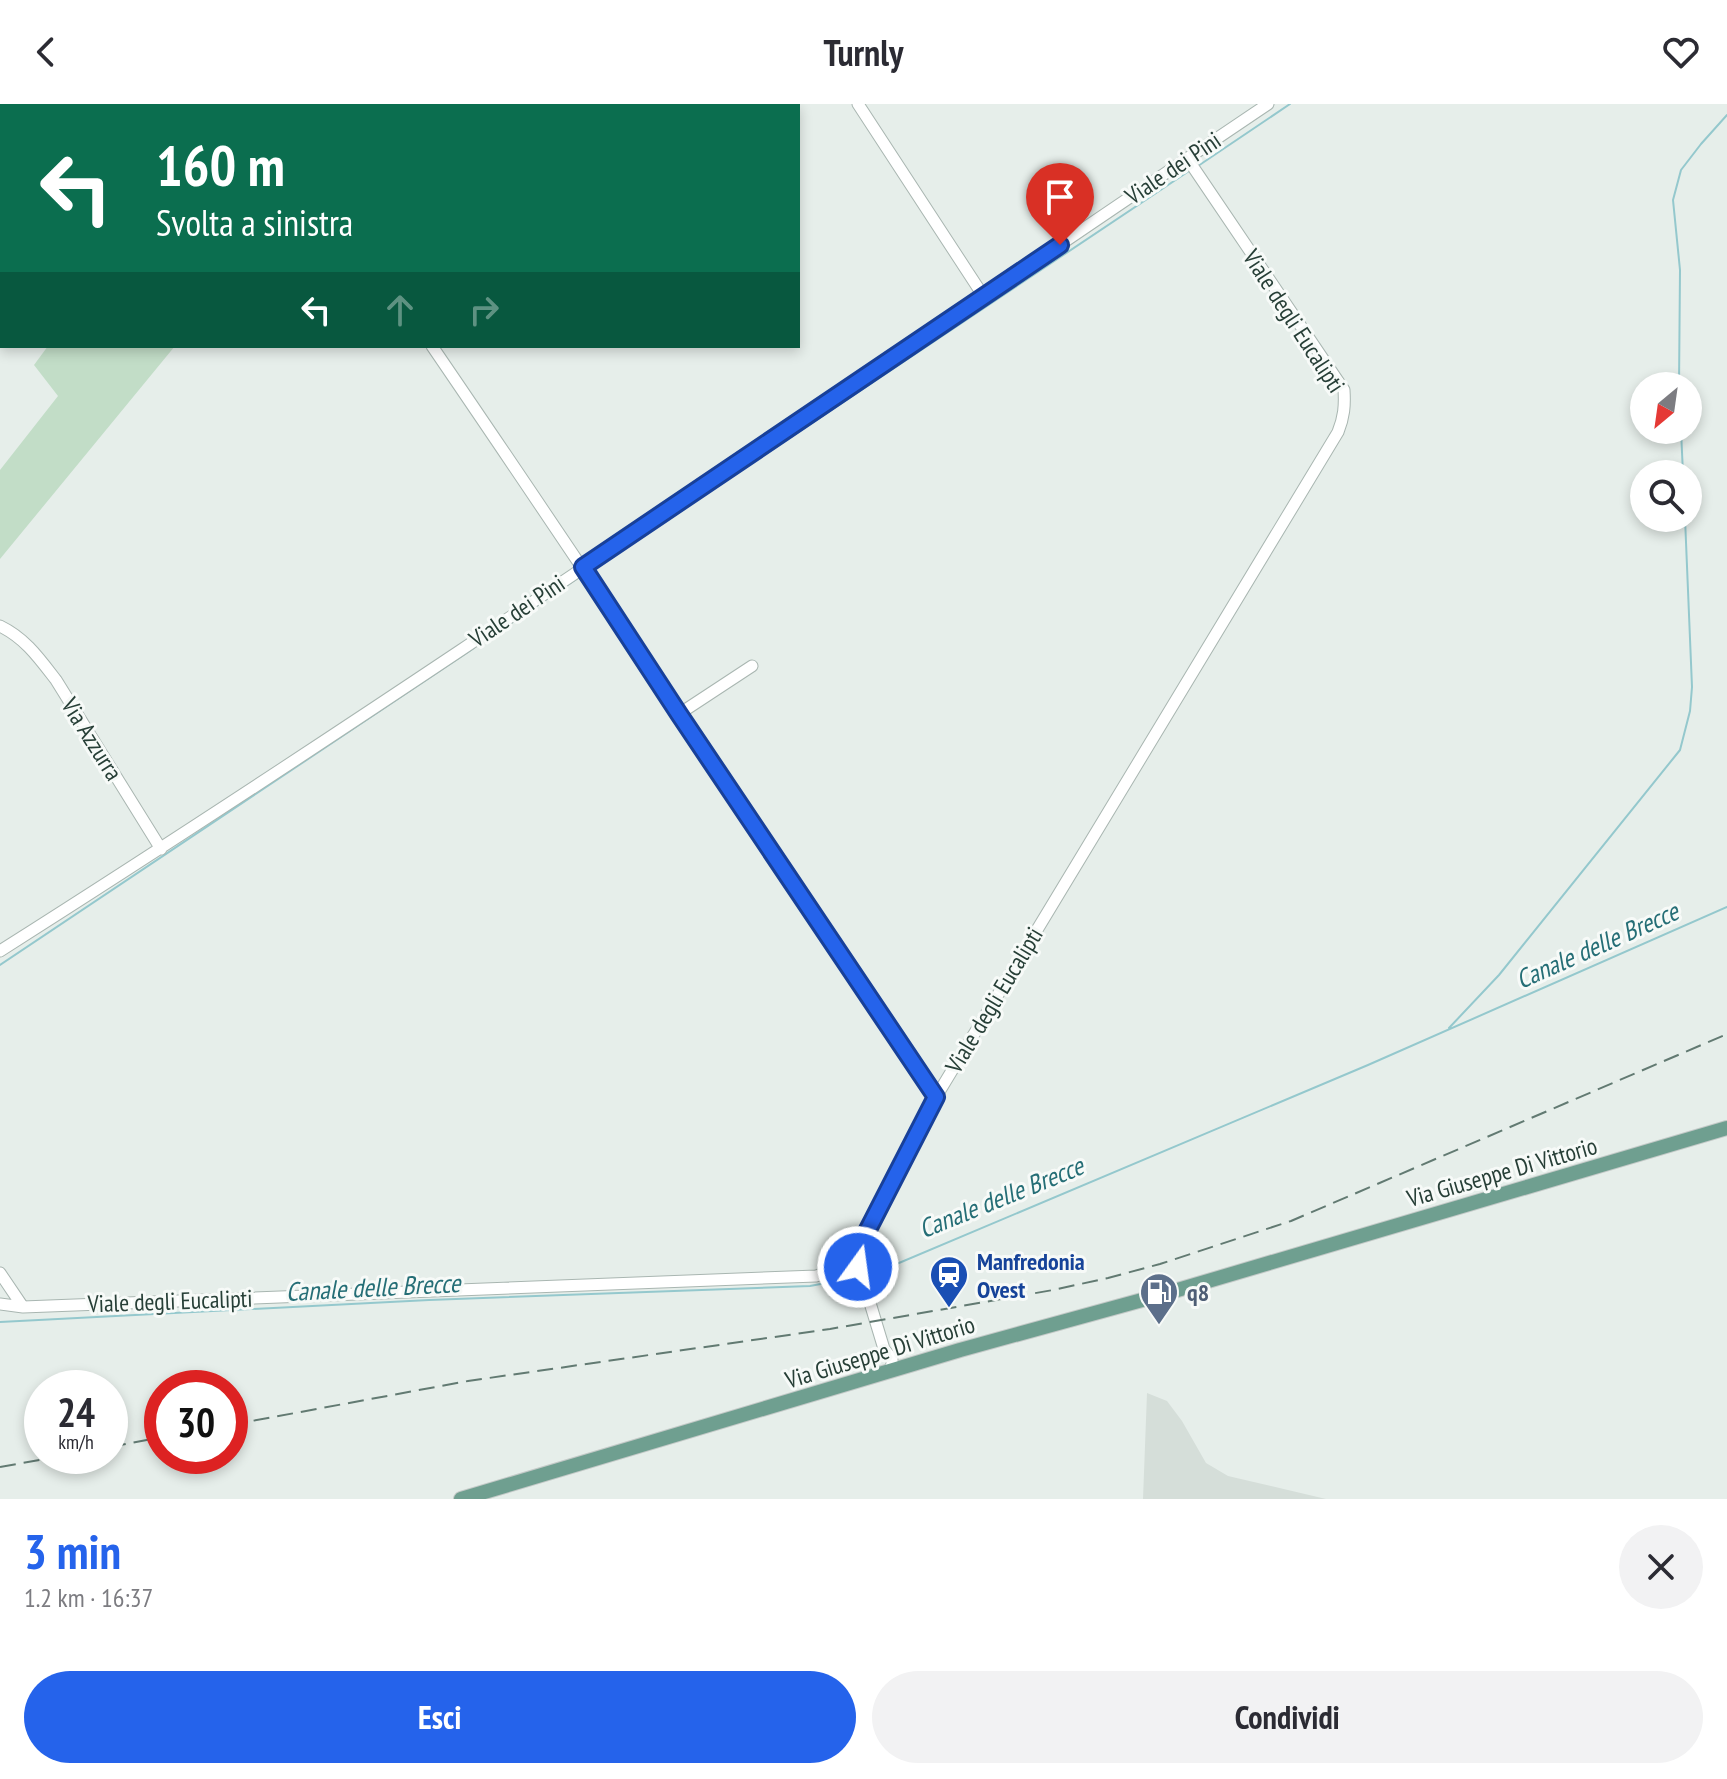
<!DOCTYPE html>
<html lang="it">
<meta charset="utf-8">
<style>
body{margin:0;font-family:"PT Sans Narrow",sans-serif;background:#f2f2f3;color:#2b2b33;height:100vh;display:flex;flex-direction:column;font-size:30px;white-space:nowrap}
*{box-sizing:border-box;margin:0}
p{font-size:26px;color:#7c7c81}
.icon{flex:none;width:44px;height:44px;fill:none;stroke:currentColor;stroke-width:2;stroke-linecap:round;stroke-linejoin:round}
.map{position:relative;height:1395px;overflow:hidden}
.sheet{display:flex;flex-direction:column;background:#fff;flex:1}
.sheet>*{flex:none}
.banner{position:absolute;left:0px;top:0px;width:800px;height:244px;box-shadow:0 4px 12px #0003;background:#0b6e4f;color:#fff;overflow:hidden}
.needle{width:52px;rotate:209deg}
.buttons{position:absolute;left:1630px;top:268px;display:grid;gap:16px}
.buttons a{display:grid;place-items:center;width:72px;height:72px;border-radius:50%;background:#fff;box-shadow:0 4px 12px #0003;font-size:40px}
.speed{position:absolute;left:24px;top:1266px;display:flex;gap:16px;font-size:40px;font-weight:700;text-align:center}
.speed>*{display:grid;place-content:center;width:104px;height:104px;border-radius:50%;background:#fff;box-shadow:0 4px 12px #0003;line-height:1}
.speed small{font-size:20px;font-weight:400}
.speed .limit{border:12px solid #d22;background:#fff;color:#111}
.pin{position:absolute;display:grid;place-items:center;width:68px;height:68px;color:#fff;margin:-82px -34px;border-radius:50% 50% 50% 0;rotate:-45deg;box-shadow:0 0 8px #0007}
.pin .icon{rotate:45deg}
.me{position:absolute;width:88px;margin:-44px;rotate:14deg;stroke-linejoin:round;filter:drop-shadow(0 0 6px #0008)}
.turn{display:flex;align-items:center;gap:28px;height:168px;padding:0 24px;font-size:36px}
.turn .icon{width:104px;height:104px;stroke-width:2.5}
.turn b{display:block;font-size:56px;line-height:68px}
.lanes{display:flex;align-items:center;height:76px;padding:0 24px;background:#0003;justify-content:center;gap:40px;direction:ltr}
.lanes .off{opacity:.35}
.round{display:grid;place-items:center;flex:none;width:84px;height:84px;border-radius:42px;background:#f2f2f3}
.headline{display:flex;align-items:center;justify-content:space-between;height:136px;padding:0 24px}
h1{font-size:48px;font-weight:700;line-height:60px;color:#2563eb}
.action{display:flex;gap:16px;margin-top:auto;padding:16px 24px}
.action a{flex:1;height:92px;border-radius:48px;background:#2563eb;color:#fff;font-size:32px;font-weight:700;line-height:92px;text-align:center}
.action a+a{background:#f2f2f3;color:#2b2b33}
header{display:flex;justify-content:space-between;align-items:center;height:104px;padding:0 24px;background:#fff;font-size:36px;font-weight:700}
.map>svg:first-child{display:block}
</style>
<header><svg class="icon" aria-label="back" viewBox="0 0 24 24"><path d="M15 5l-7 7 7 7"/></svg>Turnly<svg class="icon" aria-label="heart" viewBox="0 0 24 24"><path d="M12 20l-8-8c-3-5 5-10 8-4 3-6 11-1 8 4z"/></svg></header>
<div class="map">
<svg width="1727" height="1395" viewBox="0 0 1727 1395">
<rect width="100%" height="100%" fill="#e6eeea"/>
<path fill="#d5ded9" d="M1147,1289L1167,1297L1182,1317L1206,1359L1228,1372L1326,1395H1143Z"/>
<path fill="#c2ddc7" d="M225,0H365L363,2H223Z
M48,242H175L0,455V366L58,292L34,261Z"/>
<path fill="#94c8cd" d="M0,0H120L119,2H2V159L0,162Z"/>
<g fill="none" stroke-linecap="round" stroke-linejoin="round">
<path stroke="#94c8cd" stroke-width="2" d="M1198,62L1290,0
M1679,282L1680,166L1673,96L1681,66L1701,40L1727,11
M1681,326L1683,370
M595,464L1189,67
M493,531L578,474
M0,861L474,544
M1449,924L1499,871L1680,646L1690,607L1692,583L1685,414
M867,1170L880,1167L1368,961L1727,803
M0,1218L429,1196L810,1182L857,1173"/>
<g stroke="#a9b6b1" stroke-width="13">
<path id="minor" d="M858,0L984,193
M432,242C602,491 768,742 936,993
M0,522C25,534 39,554 56,576L161,745
M679,610L752,562
M0,847C429,575 846,284 1268,0
M854,1156L864,1179L884,1245L892,1255V1260L889,1268
M0,1169L23,1203
M0,1200L23,1203L816,1172L840,1165L854,1156L858,1145L936,993L1338,328C1344,313 1345,302 1344,286L1187,54"/>
</g>
<g stroke="#c3c9c7" stroke-width="16">
<path id="major" d="M461,1395L960,1246L1164,1190L1727,1024"/>
</g>
<use href="#minor" stroke="#fff" stroke-width="11"/>
<use href="#major" stroke="#6f9f90" stroke-width="14"/>
<path stroke="#627a72" stroke-width="2" stroke-dasharray="16 8" stroke-linecap="butt" d="M230,1321L468,1277L830,1225L1053,1186L1108,1174L1160,1160L1291,1117L1727,930
M110,1343L162,1333
M0,1363L61,1352"/>
</g>
<g fill="none" stroke-linecap="round" stroke-linejoin="round">
<g stroke="#184099" stroke-width="20">
<path id="route" d="M858,1163L854,1156L858,1145L936,993L679,610L583,463L1060,141"/>
</g>
<use href="#route" stroke="#2563eb" stroke-width="14"/>
</g>
<defs>
<g id="station-pin" transform="scale(2)"><path d="M0 17L-7.5 6A9.5 9.5 0 1 1 7.5 6Z" fill="#1a4fb4" stroke="#f7faf8"/><path d="M-3-6H3Q5-6 5-4V2Q5 4 3 4L4.5 6H3L1.5 4h-3L-3 6H-4.5L-3 4Q-5 4-5 2V-4Q-5-6-3-6ZM-3.5-4v3h7v-3ZM-3.5 1v1.5H-2V1ZM2 1v1.5H3.5V1Z" fill="#fff"/></g>
<g id="fuel-pin" transform="scale(2)"><path d="M0 17L-7.5 6A9.5 9.5 0 1 1 7.5 6Z" fill="#5c6f8a" stroke="#f7faf8"/><path d="M-5.5-6h7V0h2V4h1.3V-2.5L3-4.5l.8-.8L6-3V5H2.5V1h-1V6h-7ZM-4.2-4.7v3.2H.2V-4.7Z" fill="#fff"/></g>
</defs>
<g fill-rule="evenodd">
<use href="#station-pin" x="949" y="1171"/>
<use href="#fuel-pin" x="1159" y="1188"/>
</g>
<g text-anchor="middle" dominant-baseline="central" stroke-width="6" stroke-linejoin="round" paint-order="stroke">
<g font-size="24" fill="#273f37" stroke="#f7faf8">
<text transform="translate(1173 64) rotate(-34)">Viale dei Pini</text>
<text transform="translate(1294 217) rotate(57)">Viale degli Eucalipti</text>
<text transform="translate(517 507) rotate(-34)">Viale dei Pini</text>
<text transform="translate(92 635) rotate(58)">Via Azzurra</text>
<text transform="translate(994 896) rotate(-59)">Viale degli Eucalipti</text>
<text transform="translate(1502 1068) rotate(-16)">Via Giuseppe Di Vittorio</text>
<text transform="translate(170 1197) rotate(-2)">Viale degli Eucalipti</text>
<text transform="translate(880 1248) rotate(-17)">Via Giuseppe Di Vittorio</text>
</g>
<g font-size="24" font-weight="bold" fill="#164399" stroke="#f7faf8" text-anchor="start">
<text x="977" y="1157">Manfredonia<tspan x="977" dy="28">Ovest</tspan></text>
</g>
<g font-size="24" font-weight="bold" fill="#4e5e75" stroke="#f7faf8" text-anchor="start">
<text x="1187" y="1188">q8</text>
</g>
<g font-size="26" font-style="italic" fill="#256e76" stroke="#f7faf8">
<text transform="translate(1597 841) rotate(-24)">Canale delle Brecce</text>
<text transform="translate(1001 1093) rotate(-22)">Canale delle Brecce</text>
<text transform="translate(373 1183) rotate(-3)">Canale delle Brecce</text>
</g>
</g>
</svg>
<div class="buttons">
<a><svg class="needle" viewBox="-14 -14 28 28"><path d="M0-13l5 13h-10z" fill="#e53935"/><path d="M0 13l5-13h-10z" fill="#7c7c81"/></svg></a>
<a><svg class="icon" aria-label="search" viewBox="0 0 24 24"><circle cx="10" cy="10" r="6"/><path d="M15 15l6 6"/></svg></a>
</div>
<div class="speed"><div>24<small>km/h</small></div><div class="limit">30</div></div>
<div class="pin" style="left:1060px;top:141px;background:#d93025"><svg class="icon" aria-label="arrive" viewBox="0 0 24 24"><path d="M6 21V4h12l-3 4 3 4H6"/></svg></div>
<svg class="me" style="left:858px;top:1163px" viewBox="-20 -20 40 40"><circle r="17" fill="#2563eb" stroke="#fff" stroke-width="3"/><path d="M0-11L8 9 0 5-8 9z" fill="#fff"/></svg>
<div class="banner">
<div class="turn"><svg class="icon" aria-label="left" viewBox="0 0 24 24"><path d="M17 20v-9H6M10 6l-5 5 5 5"/></svg><div><b>160 m</b>Svolta a sinistra</div></div>
<div class="lanes"><svg class="icon" aria-label="left" viewBox="0 0 24 24"><path d="M17 20v-9H6M10 6l-5 5 5 5"/></svg><svg class="icon off" aria-label="ahead" viewBox="0 0 24 24"><path d="M12 20V5M6 11l6-6 6 6"/></svg><svg class="icon off" aria-label="right" viewBox="0 0 24 24"><path d="M7 20v-9h11M14 6l5 5-5 5"/></svg></div>
</div>
</div>
<section class="sheet">
<div class="headline"><div><h1>3 min</h1><p>1.2 km · 16:37</p></div><a class="round"><svg class="icon" aria-label="close" viewBox="0 0 24 24"><path d="M6 6l12 12M18 6L6 18"/></svg></a></div>
<div class="action"><a>Esci</a><a>Condividi</a></div>
</section>
